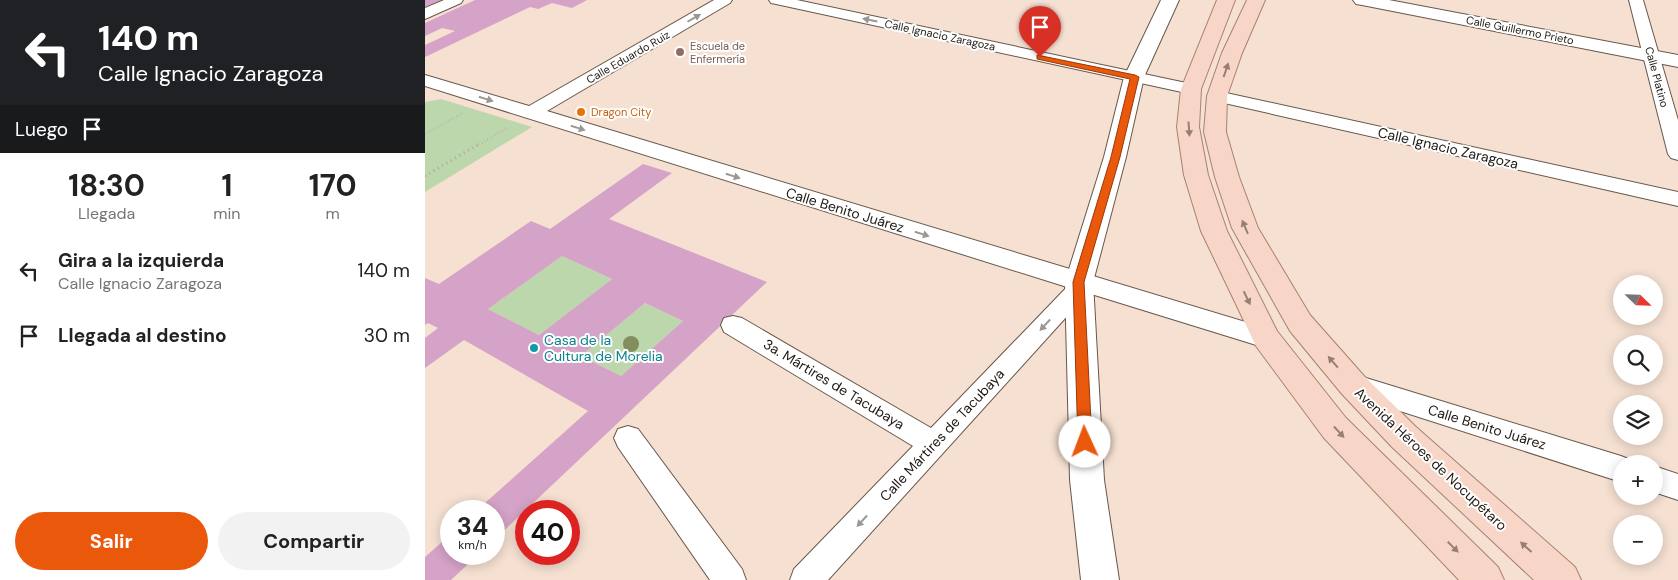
<!DOCTYPE html>
<html lang="es">
<meta charset="utf-8">
<style>
body{margin:0;font-family:"DM Sans",sans-serif;background:#f2f2f2;color:#222;height:100vh;display:flex;flex-direction:column;font-size:19px;white-space:nowrap}
*{box-sizing:border-box;margin:0}
p{font-size:16px;color:#767676}
.icon{flex:none;width:28px;height:28px;fill:none;stroke:currentColor;stroke-width:2;stroke-linecap:round;stroke-linejoin:round}
.map{position:relative;flex:1;overflow:hidden}
.details{display:flex;flex-direction:column;background:#fff;width:425px}
.details>*{flex:none}
.hud{background:#202124;color:#fff;overflow:hidden}
.needle{width:32px;rotate:113deg}
.buttons{position:absolute;left:1188px;top:275px;display:grid;gap:10px}
.buttons a{display:grid;place-items:center;width:50px;height:50px;border-radius:50%;background:#fff;box-shadow:0 2px 12px #0003;font-size:25px}
.speed{position:absolute;left:15px;top:500px;display:flex;gap:10px;font-size:25px;font-weight:700;text-align:center}
.speed>*{display:grid;place-content:center;width:65px;height:65px;border-radius:50%;background:#fff;box-shadow:0 2px 12px #0003;line-height:1}
.speed small{font-size:12px;font-weight:400}
.speed .limit{border:8px solid #d22;background:#fff;color:#111}
.pin{position:absolute;display:grid;place-items:center;width:42px;height:42px;color:#fff;margin:-51px -21px;border-radius:50% 50% 50% 0;rotate:-45deg;box-shadow:0 0 5px #0007}
.pin .icon{rotate:45deg}
.me{position:absolute;width:55px;margin:-28px;rotate:358deg;stroke-linejoin:round;filter:drop-shadow(0 0 4px #0008)}
.turn{display:flex;align-items:center;gap:18px;height:105px;padding:0 15px;font-size:22px}
.turn .icon{width:65px;height:65px;stroke-width:2.5}
.turn b{display:block;font-size:35px;line-height:42px}
.then{display:flex;align-items:center;height:48px;padding:0 15px;background:#0003;gap:10px;font-size:19px}
.eta{display:flex;justify-content:space-evenly;align-items:center;height:85px;text-align:center}
.eta b{font-size:30px;font-weight:700;line-height:35px}
.button{display:flex;gap:10px;margin-top:auto;padding:10px 15px}
.button a{flex:1;height:58px;border-radius:30px;background:#ea580c;color:#fff;font-size:20px;font-weight:700;line-height:58px;text-align:center}
.button a+a{background:#f2f2f2;color:#222}
ul{padding:0;list-style:none}
li{display:flex;align-items:center;gap:15px;height:65px;padding:0 15px}
li div{flex:1}
li b{display:block;font-size:19px}
li em{font-style:normal}
main{display:flex;flex:1;min-height:0}
.map>svg:first-child{display:block}
</style>
<main>
<section class="details">
<div class="hud">
<div class="turn"><svg class="icon" aria-label="left" viewBox="0 0 24 24"><path d="M17 20v-9H6M10 6l-5 5 5 5"/></svg><div><b>140 m</b>Calle Ignacio Zaragoza</div></div>
<div class="then">Luego<svg class="icon" aria-label="arrive" viewBox="0 0 24 24"><path d="M6 21V4h12l-3 4 3 4H6"/></svg></div>
</div>
<div class="eta">
<div><b>18:30</b><p>Llegada</p></div>
<div><b>1</b><p>min</p></div>
<div><b>170</b><p>m</p></div>
</div>
<ul>
<li><svg class="icon" aria-label="left" viewBox="0 0 24 24"><path d="M17 20v-9H6M10 6l-5 5 5 5"/></svg><div><b>Gira a la izquierda</b><p>Calle Ignacio Zaragoza</p></div><em>140 m</em></li>
<li><svg class="icon" aria-label="arrive" viewBox="0 0 24 24"><path d="M6 21V4h12l-3 4 3 4H6"/></svg><div><b>Llegada al destino</b></div><em>30 m</em></li>
</ul>
<div class="button"><a>Salir</a><a>Compartir</a></div>
</section>
<div class="map">
<svg width="1253" height="580" viewBox="0 0 1253 580">
<rect width="100%" height="100%" fill="#f5e0d1"/>
<path fill="#bdd7ad" d="M16,99L107,127L0,192V102Z
M137,256L187,279L114,335L63,309Z
M220,303L258,321L196,376L156,356Z"/>
<path fill="#d5a3c7" fill-rule="evenodd" d="M0,0H26L0,11Z
M50,0H162L147,8L127,3L113,9L105,7L0,57V45L30,31L17,28L0,36V23Z
M218,164L247,173L184,219L342,282L69,540V511H51L163,411L39,340L0,368V338L13,328L3,323L0,325V278L14,284L106,221L125,229ZM137,256L187,279L114,335L63,309ZM220,303L258,321L196,376L156,356Z
M26,534V554H54L26,580H0V557Z"/>
<g fill="none" stroke-linecap="round" stroke-linejoin="round">
<g stroke="#68574a" stroke-width="2">
<path id="street" d="M19,0H38L36,3L0,19V8Z
M289,0H307L305,3L122,111L850,331L854,338L850,345L841,348L663,293L403,580H365L369,569L488,446L299,332L296,325L299,318L308,316L317,318L506,428L642,287L0,86V75L104,106Z
M344,0H372L766,84L772,85L775,89L772,93L766,94L351,4L346,3Z
M1204,0H1218L1253,120V160L1246,158L1243,154Z
M792,91L1253,192V206L786,100L783,96L786,92Z
M928,374L1196,456L1206,460L1208,464H1196V482L919,393L915,385L919,377Z
M203,426L213,429L317,569L321,580H285L193,447L189,438L193,429Z
M1229,466L1253,474V500L1229,492Z"/>
</g>
<g stroke="#68574a" stroke-width="2">
<path id="secondary" d="M736,0H754L719,77L701,157L668,282L679,480L694,580H656L645,480L640,282L679,157L699,77Z
M928,0H964L1253,55V67L937,5L931,4Z"/>
</g>
<g stroke="#a88170" stroke-width="2">
<path id="primary" d="M792,0H810L776,89L774,127L783,175L802,231L852,331L921,418L1073,567L1079,580H1034L899,438L831,346L776,231L759,175L752,127L756,89Z
M822,0H840L817,53L802,96L801,132L814,177L833,228L885,315L939,376L991,427L1150,567L1156,580H1109L967,447L917,394L865,331L807,228L790,177L779,132L782,96L797,53Z"/>
</g>
<path stroke="#b4a498" stroke-width="2.5" stroke-dasharray="0.5 2.5" stroke-linecap="butt" d="M0,134L38,113
M52,146L82,128"/>
<path stroke="#b4a498" stroke-width="3" stroke-dasharray="1 4" stroke-linecap="butt" d="M0,176L54,144"/>
<use href="#street" fill="#fff" fill-rule="evenodd"/>
<use href="#secondary" fill="#fff" fill-rule="evenodd"/>
<use href="#primary" fill="#f7d6c7" fill-rule="evenodd"/>
</g>
<circle fill="#838e5e" cx="206" cy="344" r="8"/>
<defs><path id="oneway-solid" d="M-6-.8H1V-3.2L6.5 0L1 3.2V.8H-6Z" transform="scale(1.25)"/></defs>
<g fill="#9a9795">
<use href="#oneway-solid" transform="translate(269 18) rotate(-30)"/>
<use href="#oneway-solid" transform="translate(445 20) rotate(-168)"/>
<use href="#oneway-solid" transform="translate(61 99) rotate(18)"/>
<use href="#oneway-solid" transform="translate(153 128) rotate(17)"/>
<use href="#oneway-solid" transform="translate(308 176) rotate(17)"/>
<use href="#oneway-solid" transform="translate(497 234) rotate(17)"/>
<use href="#oneway-solid" transform="translate(620 325) rotate(133)"/>
<use href="#oneway-solid" transform="translate(437 521) rotate(133)"/>
</g>
<g fill="#968076">
<use href="#oneway-solid" transform="translate(801 70) rotate(-71)"/>
<use href="#oneway-solid" transform="translate(764 129) rotate(86)"/>
<use href="#oneway-solid" transform="translate(820 227) rotate(-113)"/>
<use href="#oneway-solid" transform="translate(822 298) rotate(64)"/>
<use href="#oneway-solid" transform="translate(908 362) rotate(-131)"/>
<use href="#oneway-solid" transform="translate(914 432) rotate(47)"/>
<use href="#oneway-solid" transform="translate(1028 547) rotate(45)"/>
<use href="#oneway-solid" transform="translate(1101 547) rotate(-138)"/>
</g>
<path fill="#ea580c" stroke="#983908" d="M612,55L710,75L714,77L695,157L659,282L667,442L665,446L660,448L655,446L653,442L648,282L686,157L705,79L612,59Z"/>
<circle fill="#8d6e63" stroke="#fff" stroke-width="2" cx="255" cy="52" r="5"/>
<circle fill="#e8710a" stroke="#fff" stroke-width="2" cx="156" cy="112" r="5"/>
<circle fill="#0f9aa8" stroke="#fff" stroke-width="2" cx="109" cy="348" r="5"/>
<g text-anchor="middle" dominant-baseline="central" stroke-width="4" stroke-linejoin="round" paint-order="stroke">
<g font-size="11" fill="#1f1813" stroke="#fff">
<text transform="translate(1095 30) rotate(11)">Calle Guillermo Prieto</text>
<text transform="translate(515 35) rotate(12)">Calle Ignacio Zaragoza</text>
<text transform="translate(203 57) rotate(-30)">Calle Eduardo Ruiz</text>
<text transform="translate(1232 77) rotate(75)">Calle Platino</text>
</g>
<g font-size="11" fill="#785e54" stroke="#fff" text-anchor="start">
<text x="265" y="46">Escuela de<tspan x="265" dy="13">Enfermería</tspan></text>
</g>
<g font-size="11" fill="#c56008" stroke="#fff" text-anchor="start">
<text x="166" y="112">Dragon City</text>
</g>
<g font-size="14" fill="#1f1813" stroke="#fff">
<text transform="translate(1023 148) rotate(13)">Calle Ignacio Zaragoza</text>
<text transform="translate(420 210) rotate(17)">Calle Benito Juárez</text>
<text transform="translate(409 384) rotate(31)">3a. Mártires de Tacubaya</text>
<text transform="translate(1062 427) rotate(17)">Calle Benito Juárez</text>
<text transform="translate(517 435) rotate(-47)">Calle Mártires de Tacubaya</text>
<text transform="translate(1006 459) rotate(43)">Avenida Héroes de Nocupétaro</text>
</g>
<g font-size="14" fill="#0d838f" stroke="#fff" text-anchor="start">
<text x="119" y="340">Casa de la<tspan x="119" dy="16">Cultura de Morelia</tspan></text>
</g>
</g>
</svg>
<div class="buttons">
<a><svg class="needle" viewBox="-14 -14 28 28"><path d="M0-13l5 13h-10z" fill="#e53935"/><path d="M0 13l5-13h-10z" fill="#767676"/></svg></a>
<a><svg class="icon" aria-label="search" viewBox="0 0 24 24"><circle cx="10" cy="10" r="6"/><path d="M15 15l6 6"/></svg></a>
<a><svg class="icon" aria-label="layers" viewBox="0 0 24 24"><path d="M12 4l9 5-9 5-9-5zM3 14l9 5 9-5"/></svg></a>
<a>+</a>
<a>−</a>
</div>
<div class="speed"><div>34<small>km/h</small></div><div class="limit">40</div></div>
<div class="pin" style="left:615px;top:57px;background:#d93025"><svg class="icon" aria-label="arrive" viewBox="0 0 24 24"><path d="M6 21V4h12l-3 4 3 4H6"/></svg></div>
<svg class="me" style="left:660px;top:442px" viewBox="-20 -20 40 40"><circle r="19" fill="#fff"/><path d="M0-13L10 11 0 6-10 11z" fill="#ea580c"/></svg>
</div>
</main>
